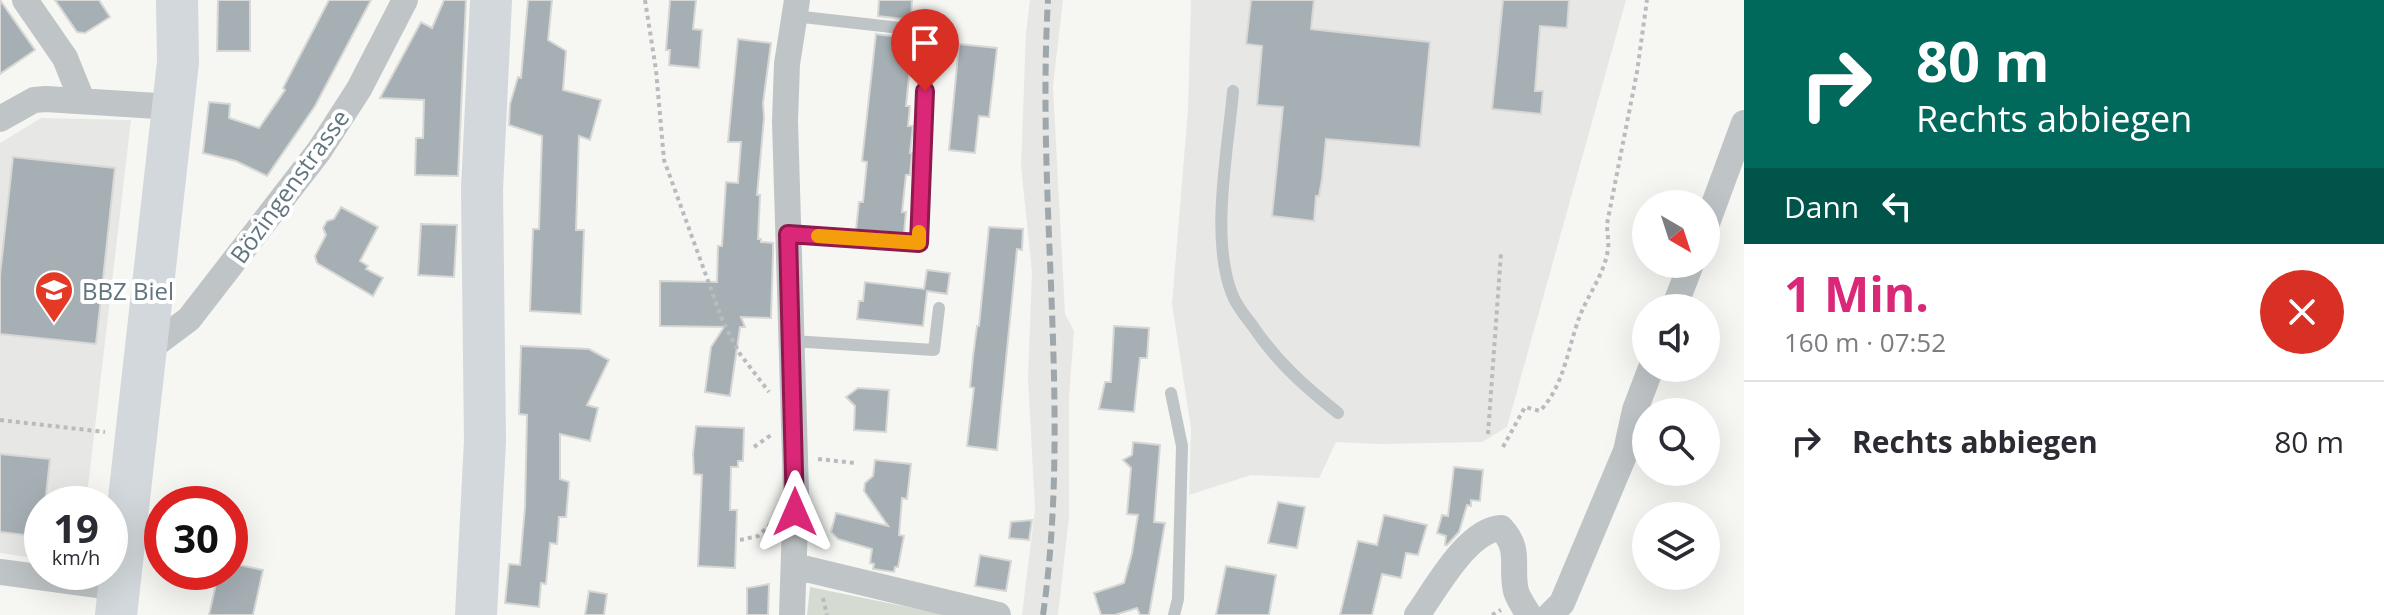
<!DOCTYPE html>
<html lang="de">
<meta charset="utf-8">
<style>
body{margin:0;font-family:"Open Sans",sans-serif;background:#f7f7f7;color:#2b2b33;height:100vh;display:flex;flex-direction:column;font-size:30px;white-space:nowrap}
*{box-sizing:border-box;margin:0}
p{font-size:26px;color:#7c7c81}
.icon{flex:none;width:44px;height:44px;fill:none;stroke:currentColor;stroke-width:2;stroke-linecap:round;stroke-linejoin:round}
.map{position:relative;flex:1;overflow:hidden}
.side{display:flex;flex-direction:column;background:#fff;width:640px}
.side>*{flex:none}
.banner{background:#00695c;color:#fff;overflow:hidden}
.needle{width:52px;rotate:141deg}
.buttons{position:absolute;left:1632px;top:190px;display:grid;gap:16px}
.buttons a{display:grid;place-items:center;width:88px;height:88px;border-radius:50%;background:#fff;box-shadow:0 8px 32px #0002;font-size:40px}
.speed{position:absolute;left:24px;top:486px;display:flex;gap:16px;font-size:40px;font-weight:700;text-align:center}
.speed>*{display:grid;place-content:center;width:104px;height:104px;border-radius:50%;background:#fff;box-shadow:0 8px 32px #0002;line-height:1}
.speed small{font-size:20px;font-weight:400}
.speed .limit{border:12px solid #d22;background:#fff;color:#111}
.pin{position:absolute;display:grid;place-items:center;width:68px;height:68px;color:#fff;margin:-82px -34px;border-radius:50% 50% 50% 0;rotate:-45deg;box-shadow:0 0 8px #0007}
.pin .icon{rotate:45deg}
.me{position:absolute;width:88px;margin:-44px;rotate:0deg;stroke-linejoin:round;filter:drop-shadow(0 0 6px #0008)}
.turn{display:flex;align-items:center;gap:28px;height:168px;padding:0 40px;font-size:36px}
.turn .icon{width:104px;height:104px;stroke-width:2.5}
.turn b{display:block;font-size:56px;line-height:68px}
.then{display:flex;align-items:center;height:76px;padding:0 40px;background:#0003;gap:16px;font-size:30px}
.round{display:grid;place-items:center;flex:none;width:84px;height:84px;border-radius:42px;background:#f7f7f7}
.summary{display:flex;align-items:center;justify-content:space-between;height:136px;padding:0 40px}
h1{font-size:48px;font-weight:700;line-height:60px;color:#db2777}
ul{padding:0;list-style:none}
li{display:flex;align-items:center;gap:24px;height:120px;padding:0 40px;border-top:2px solid #e1e1e2}
li div{flex:1}
li b{display:block;font-size:30px}
li em{font-style:normal}
main{display:flex;flex:1;min-height:0}
.map>svg:first-child{display:block}
</style>
<main>
<div class="map">
<svg width="1744" height="615" viewBox="0 0 1744 615">
<rect width="100%" height="100%" fill="#f6f6f3"/>
<path fill="#e7e7e6" d="M1030,0H1063L1053,86L1065,314L1074,331L1069,398V517L1058,615H1022L1035,509L1028,378L1032,272L1021,166L1026,33Z
M1191,0H1626L1507,427L1482,442L1379,444L1336,442L1319,478L1251,475L1189,495L1191,429L1172,304L1188,109Z
M41,118L131,120L86,504H42V559L0,553V143Z"/>
<path fill="#d6dbd2" d="M810,587L947,615H807Z"/>
<path fill="#a6b0b4" stroke="#d7d7d5" stroke-width="2" d="M0,0L35,50L0,74Z
M55,0H99L110,17L85,33L77,32Z
M218,0H250V51H217Z
M329,0H371L315,106L267,176L236,161L203,153L209,102L230,104L229,118L259,128L285,90L283,88Z
M444,0H466L458,176L415,175L416,138H423L424,100L380,98L421,22L432,28Z
M528,0H552L548,40L566,51L563,90L601,100L590,140L579,136L576,230H584L581,314L530,311L533,229H539L542,136L509,125L510,104L518,77L521,78Z
M670,0H696L693,29L702,30L699,68L669,65L670,50H666Z
M879,0H912L911,20L878,16Z
M1251,0H1314L1311,29L1430,42L1420,147L1326,139L1322,179L1319,196H1316L1314,221L1272,216L1283,107L1257,105L1262,46L1246,44Z
M1503,0H1569L1567,28L1540,26L1535,91H1543L1541,114L1492,109Z
M876,34L913,39L906,106H910L908,126H913L910,153H912L910,175H906L904,193L902,212H906L904,233L856,230L859,202H863L867,162L862,161Z
M738,39L771,43L763,103L764,118L757,195H760L758,239H761V242L773,243V254L771,318L741,317L745,327H740L730,396L705,392L711,347L724,327L660,326V281L717,282L718,246H722L726,182L738,183L741,142H728Z
M959,44L997,48L989,117L979,116L975,153L949,150Z
M13,157L115,168L96,344L0,334V275Z
M341,207L378,227L360,261L368,266L366,269L383,278L373,296L317,263L315,256L326,235L323,228L327,221L334,219Z
M421,224L457,225L454,277L418,275Z
M989,227L1023,229L1022,250L1017,249L997,450L967,446L974,388L970,387L973,357L977,326H979Z
M927,270L950,273L947,294L927,291L923,326L857,319L859,301H863L865,282L924,289Z
M1114,326L1149,328L1147,358H1140L1134,412L1099,409L1105,382H1111Z
M521,346L589,349L609,360L587,405L598,408L590,441L560,434V479L569,482L566,517H559L557,544L550,543L546,584L541,583L539,607L505,603L509,564L520,565L525,507L527,415L519,414Z
M858,388L889,390L886,432L854,430L855,406L846,397Z
M696,426L744,428L743,461H738V467H731L730,510H737L735,568L698,566L702,475L694,474L693,454Z
M1133,442L1160,445L1154,522L1165,523L1149,615H1140L1137,608L1115,615H1101L1094,593L1124,583L1132,553L1138,515L1127,514L1131,468L1123,460L1132,455Z
M0,454L50,459L45,504H42V537L0,532Z
M875,460L911,464L907,499L902,498L899,535L904,536L898,567H895L894,572L873,569L874,564L870,563L872,549L838,539L831,532L836,513L888,526L864,491L865,483L873,476Z
M1454,467L1483,470L1480,501L1471,500V506L1467,505L1459,532L1447,545H1445L1446,536L1437,533L1442,515L1448,516Z
M1278,502L1305,507L1297,548L1268,543Z
M1384,515L1427,525L1418,555L1406,553L1401,578L1382,574L1372,615H1340L1358,541L1377,545Z
M1032,520L1029,540L1009,538L1011,522Z
M980,555L1011,561L1006,591L975,586Z
M230,563L263,570L253,615H209L218,575L230,572Z
M1226,566L1276,575L1269,615H1216Z
M769,584L768,615H747V588Z
M589,591L607,594L604,615H585Z"/>
<g fill="none" stroke-linecap="round" stroke-linejoin="round">
<path stroke="#b9bcbe" stroke-width="4" stroke-dasharray="4 4" stroke-linecap="butt" d="M645,0L656,70L664,160L723,322L740,354L769,392
M0,420L105,432
M1488,434L1501,253
M754,447L771,435
M1503,447L1525,407L1540,411C1565,385 1568,345 1581,313C1590,292 1605,272 1608,249C1609,241 1607,232 1607,224L1637,72L1647,0
M818,459L855,463
M740,540L758,536L771,524
M823,598L827,615
M1492,615L1501,610"/>
<path stroke="#bfc4c7" stroke-width="12" d="M1233,91C1228,150 1210,238 1232,294C1236,305 1245,316 1252,325C1276,361 1304,386 1338,413
M788,234L919,243L927,31L794,16
M792,341L934,350L939,308
M1171,393L1182,446L1178,599L1174,615"/>
<path stroke="#bfc4c7" stroke-width="26" d="M25,0L65,58L82,100
M0,119L34,100L46,99L173,107
M1706,226L1744,123
M1674,308L1691,264
M146,351L189,319L319,151L359,89L405,0
M794,566L998,615
M0,572L120,588
M792,615L796,492L785,121L787,64L797,0
M1417,615C1436,589 1467,530 1501,528C1522,550 1510,566 1516,591C1518,599 1525,608 1529,615
M1550,615L1562,603L1626,451L1635,410L1651,368"/>
<path stroke="#d2d8db" stroke-width="42" d="M116,615L178,62L177,0
M476,615L485,441L482,189L491,0"/>
<path stroke="#9ea7ab" stroke-width="6" stroke-dasharray="12 6" stroke-linecap="butt" d="M1043,615C1072,411 1036,205 1048,0"/>
</g>
<g fill="none" stroke-linecap="round" stroke-linejoin="round">
<g stroke="#8e194d" stroke-width="20">
<path id="route" d="M795,512L788,234L919,243L925,91"/>
</g>
<use href="#route" stroke="#db2777" stroke-width="14"/>
<path stroke="#f59e0b" stroke-width="14" d="M818,236L919,243V232"/>
</g>
<defs>
<g id="school-pin" transform="scale(2)"><path d="M0 17L-7.5 6A9.5 9.5 0 1 1 7.5 6Z" fill="#e43925" stroke="#fff"/><path d="M0-5L7-2L0 1L-7-2ZM-4 1L0 2.5L4 1V4Q0 6-4 4Z" fill="#fff"/></g>
</defs>
<g fill-rule="evenodd">
<use href="#school-pin" x="54" y="290"/>
</g>
<g text-anchor="middle" dominant-baseline="central" stroke-width="8" stroke-linejoin="round" paint-order="stroke">
<g font-size="24" fill="#61757e" stroke="#fff">
<text transform="translate(289 186) rotate(-54)">Bözingenstrasse</text>
</g>
<g font-size="24" fill="#61757e" stroke="#fff" text-anchor="start">
<text x="82" y="290">BBZ Biel</text>
</g>
</g>
</svg>
<div class="buttons">
<a><svg class="needle" viewBox="-14 -14 28 28"><path d="M0-13l5 13h-10z" fill="#e53935"/><path d="M0 13l5-13h-10z" fill="#7c7c81"/></svg></a>
<a><svg class="icon" aria-label="sound" viewBox="0 0 24 24"><path d="M4 9h4l5-4v14l-5-4H4zM17 9q2 3 0 6"/></svg></a>
<a><svg class="icon" aria-label="search" viewBox="0 0 24 24"><circle cx="10" cy="10" r="6"/><path d="M15 15l6 6"/></svg></a>
<a><svg class="icon" aria-label="layers" viewBox="0 0 24 24"><path d="M12 4l9 5-9 5-9-5zM3 14l9 5 9-5"/></svg></a>
</div>
<div class="speed"><div>19<small>km/h</small></div><div class="limit">30</div></div>
<div class="pin" style="left:925px;top:91px;background:#d93025"><svg class="icon" aria-label="arrive" viewBox="0 0 24 24"><path d="M6 21V4h12l-3 4 3 4H6"/></svg></div>
<svg class="me" style="left:795px;top:512px" viewBox="-20 -20 40 40"><path d="M0-17L14 15 0 8-14 15z" fill="#db2777" stroke="#fff" stroke-width="4"/></svg>
</div>
<section class="side">
<div class="banner">
<div class="turn"><svg class="icon" aria-label="right" viewBox="0 0 24 24"><path d="M7 20v-9h11M14 6l5 5-5 5"/></svg><div><b>80 m</b>Rechts abbiegen</div></div>
<div class="then">Dann<svg class="icon" aria-label="left" viewBox="0 0 24 24"><path d="M17 20v-9H6M10 6l-5 5 5 5"/></svg></div>
</div>
<div class="summary"><div><h1>1 Min.</h1><p>160 m · 07:52</p></div><a class="round" style="background:#d93025;color:#fff"><svg class="icon" aria-label="close" viewBox="0 0 24 24"><path d="M6 6l12 12M18 6L6 18"/></svg></a></div>
<ul>
<li><svg class="icon" aria-label="right" viewBox="0 0 24 24"><path d="M7 20v-9h11M14 6l5 5-5 5"/></svg><div><b>Rechts abbiegen</b></div><em>80 m</em></li>
</ul>
</section>
</main>
